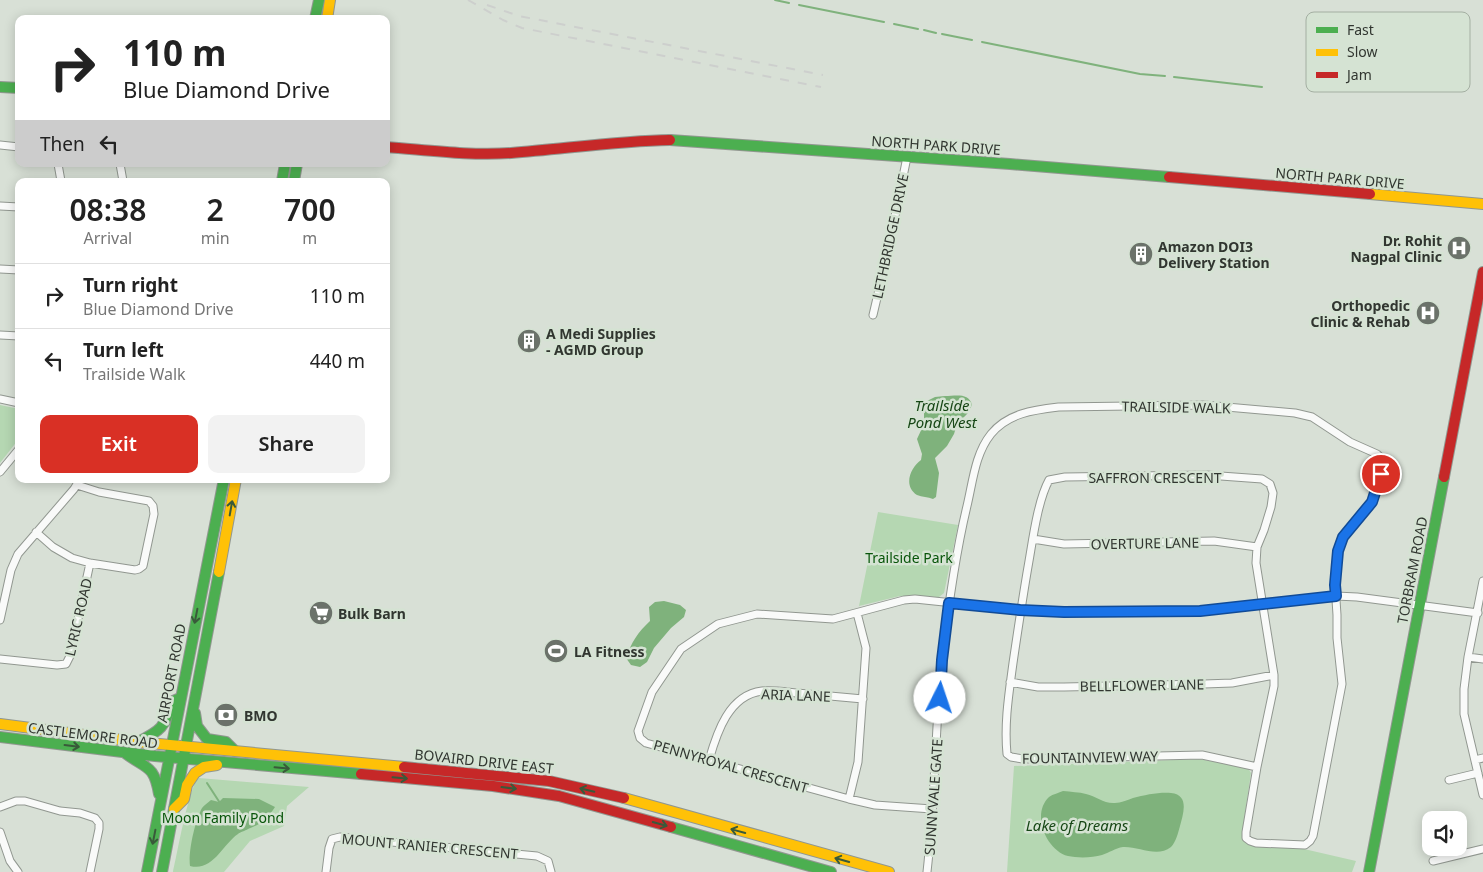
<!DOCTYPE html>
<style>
body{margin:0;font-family:"Noto Sans",sans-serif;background:#f2f2f2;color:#222;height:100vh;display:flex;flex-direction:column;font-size:19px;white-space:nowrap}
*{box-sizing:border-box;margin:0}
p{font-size:16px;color:#767676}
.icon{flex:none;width:28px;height:28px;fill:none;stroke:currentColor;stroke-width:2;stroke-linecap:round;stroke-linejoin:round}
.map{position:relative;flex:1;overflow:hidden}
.side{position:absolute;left:15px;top:178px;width:375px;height:305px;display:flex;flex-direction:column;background:#fff;border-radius:10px;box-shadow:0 2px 12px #0003}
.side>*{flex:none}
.hud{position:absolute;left:15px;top:15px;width:375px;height:152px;border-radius:10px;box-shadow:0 2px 12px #0003;background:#fff;color:#222;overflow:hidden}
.fabs{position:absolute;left:1422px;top:811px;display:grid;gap:10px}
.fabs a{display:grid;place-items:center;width:45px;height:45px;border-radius:10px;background:#fff;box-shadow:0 2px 12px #0003;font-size:25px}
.pin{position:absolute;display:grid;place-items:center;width:42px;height:42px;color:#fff;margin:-21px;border:2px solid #fff;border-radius:50%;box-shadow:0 1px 5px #0007}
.me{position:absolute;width:55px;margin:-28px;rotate:4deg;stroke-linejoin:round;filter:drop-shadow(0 0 4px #0008)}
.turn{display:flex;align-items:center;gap:18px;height:105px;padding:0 25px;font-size:22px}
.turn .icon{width:65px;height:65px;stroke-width:2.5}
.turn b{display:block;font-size:35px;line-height:42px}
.then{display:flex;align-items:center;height:48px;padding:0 25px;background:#0003;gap:10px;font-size:19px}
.eta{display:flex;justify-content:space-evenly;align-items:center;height:85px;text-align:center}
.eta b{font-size:30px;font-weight:600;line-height:35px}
.button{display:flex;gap:10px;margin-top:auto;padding:10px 25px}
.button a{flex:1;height:58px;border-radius:10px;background:#d93025;color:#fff;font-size:20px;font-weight:600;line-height:58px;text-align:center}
.button a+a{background:#f2f2f2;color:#222}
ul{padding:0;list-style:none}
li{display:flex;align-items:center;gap:15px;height:65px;padding:0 25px;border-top:1px solid #e0e0e0}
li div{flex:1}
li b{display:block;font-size:19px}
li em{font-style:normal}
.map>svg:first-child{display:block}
</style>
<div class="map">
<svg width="1483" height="872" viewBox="0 0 1483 872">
<rect width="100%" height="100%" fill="#d8e0d6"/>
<path fill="#b5d7b2" d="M0,405L19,409L18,440L0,463Z
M878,512L958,525L944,593L939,597L900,596L859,606Z
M1199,759L1248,768L1251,773L1242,834L1243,838L1253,845L1304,849L1356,861L1352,872H1007L1014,766Z
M199,778L309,787L287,806L284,826L250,841L224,872H173C177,856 189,784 199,778Z"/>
<path fill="#7fb27c" d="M945,396C955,396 969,392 972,405L967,414L957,424L954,434L947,446L935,458L939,473L936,497L933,499C928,497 922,497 917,495C903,486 910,468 921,460L922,454L917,439L924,424V410L927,401L935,397Z
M664,601L680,605L686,610L684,617L671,628L654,648L647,662L640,667L631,665L626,658C631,643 638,632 650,621L649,607L655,602Z
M1063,791C1071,792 1079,792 1086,794C1096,796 1104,804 1115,803C1121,803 1127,800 1133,798C1145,795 1159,792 1171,793C1190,795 1183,814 1180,826C1178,833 1176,842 1171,847C1157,858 1138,846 1123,847C1115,848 1109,853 1102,855C1092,858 1077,858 1068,856C1046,850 1031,814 1049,797C1053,794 1059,793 1063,791Z
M223,798L259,799L275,807C268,818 260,825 248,829C245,831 240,832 238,834C223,844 213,872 190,866C188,852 195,821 202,808C204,805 208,803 211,800L219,802Z"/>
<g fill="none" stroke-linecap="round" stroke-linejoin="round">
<path stroke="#7fb27c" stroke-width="2" d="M775,0L789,3
M799,5L884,22
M894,24L918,29
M924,30L936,33
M942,34L972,40
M982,42L1140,74L1165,76
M1174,77L1262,87
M207,783L220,803"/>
<g stroke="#919790" stroke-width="9">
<path id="street" d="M0,145L19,147
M58,164L61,181
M120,164L123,181
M0,206L19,207
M0,269L19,270
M873,315L888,251L907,157
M0,335L19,336
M0,399L19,403
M0,472L19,449
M36,532L53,547L72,558L90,563L135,570L139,569L143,566L154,514L153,506L149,501L99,492L77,485
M1033,539L1064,544L1214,541L1257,547
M1483,581L1468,657L1464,689V714L1483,795
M0,620L11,570L18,554L74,489L80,479
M1468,657L1483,659
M0,659L57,665L66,664L70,656L90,563
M1010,682L1038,687H1064L1204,684L1232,683L1274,675
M709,760C717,732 729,695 762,691C774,690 786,692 797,693C819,695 841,697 863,699
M1475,760L1483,758
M1449,780L1478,773
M849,799L858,762L866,648L857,613
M0,807L16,801H25L60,811L80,813L95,818L99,823V829L90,872
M932,809L875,805L849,799L646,743L640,738L638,731L652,692L681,649L718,624L757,614L833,619L904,600L915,599L1021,610L1064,612L1201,611L1336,596L1357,597L1478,613
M0,832L10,861L18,872
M1433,861L1483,849
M326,872L329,848L332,839L340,837L537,856L548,861L551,872
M927,872C935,801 935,730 942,659C948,608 955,556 967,506C973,481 975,454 991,434C1008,413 1034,410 1059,407L1204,405L1295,413L1312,417L1350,442L1377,454L1381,458V474L1372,502L1343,537L1338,551L1335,585L1337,615V638L1342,684L1313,836L1310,841L1305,845L1256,843L1250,841L1246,838V832L1257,767L1274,686V675L1256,563L1257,547L1264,530L1271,507L1273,493L1270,484L1262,479L1207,475L1065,477L1049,480C1038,500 1033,538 1029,561C1023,595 1018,629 1013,663C1009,693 1004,723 1007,754L1011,757L1023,759L1202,755L1257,767"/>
</g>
<g stroke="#919790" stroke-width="12">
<path id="fast" d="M315,19L319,0
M0,87L19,88
M670,140L1010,164L1169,177
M282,181L285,164
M294,181L297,164
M195,713L197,726L207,739L226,742L235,751
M0,737L155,756L361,774
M138,742C160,731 166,727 171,702L180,698
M125,753C146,769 154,764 159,794
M671,827L831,872
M147,872L224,479
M162,872L219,572
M1369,872L1444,477"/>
</g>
<g stroke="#919790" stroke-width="12">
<path id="slow" d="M327,19L330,0
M1370,194L1483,204
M219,572L236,479
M0,724L138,742L404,767
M624,798L889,872
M174,809L184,799L187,785L195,773L204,767L217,765"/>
</g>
<g stroke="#919790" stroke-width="12">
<path id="jam" d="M386,147C427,150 470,156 511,153C564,149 617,141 670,140
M1169,177L1370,194
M1444,477L1483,272
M404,767L549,781L624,798
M361,774L493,786L559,796L671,827"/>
</g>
<use href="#street" stroke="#f9faf9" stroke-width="7"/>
<use href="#fast" stroke="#4caf50" stroke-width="10"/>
<use href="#slow" stroke="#ffc107" stroke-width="10"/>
<use href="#jam" stroke="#c62828" stroke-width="10"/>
<path stroke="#cdcfcd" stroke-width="2" stroke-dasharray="9 9" stroke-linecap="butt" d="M468,0L503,20L522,28L821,87
M487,5L519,16L823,75"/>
</g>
<defs><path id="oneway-shaft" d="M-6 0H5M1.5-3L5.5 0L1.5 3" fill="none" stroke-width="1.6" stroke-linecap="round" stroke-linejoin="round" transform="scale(1.25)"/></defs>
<g stroke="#395a3a">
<use href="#oneway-shaft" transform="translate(231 508) rotate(-80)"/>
<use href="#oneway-shaft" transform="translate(196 616) rotate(101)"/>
<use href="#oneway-shaft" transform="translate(72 746) rotate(7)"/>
<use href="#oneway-shaft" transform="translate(282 768) rotate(5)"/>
<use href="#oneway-shaft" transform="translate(400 778) rotate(5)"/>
<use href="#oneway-shaft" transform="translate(509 788) rotate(7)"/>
<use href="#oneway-shaft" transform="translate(587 790) rotate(-167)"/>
<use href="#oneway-shaft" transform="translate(660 824) rotate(16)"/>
<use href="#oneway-shaft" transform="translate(738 831) rotate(-165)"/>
<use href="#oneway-shaft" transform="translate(154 837) rotate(101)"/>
<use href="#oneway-shaft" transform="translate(842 860) rotate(-164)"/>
</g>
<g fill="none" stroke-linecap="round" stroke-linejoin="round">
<g stroke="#114b97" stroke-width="12">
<path id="route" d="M940,698L942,660L949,603L1020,610L1064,612L1200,611L1336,596L1335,585L1338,551L1343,537L1372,502L1381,474"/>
</g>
<use href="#route" stroke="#1a73e8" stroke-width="9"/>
</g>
<defs>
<g id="hospital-disc" transform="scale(1.25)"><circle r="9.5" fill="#6b726a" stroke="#d5e3d3"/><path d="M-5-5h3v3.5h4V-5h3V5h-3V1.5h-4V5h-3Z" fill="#fff"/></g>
<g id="building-disc" transform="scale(1.25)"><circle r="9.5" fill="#6b726a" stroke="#d5e3d3"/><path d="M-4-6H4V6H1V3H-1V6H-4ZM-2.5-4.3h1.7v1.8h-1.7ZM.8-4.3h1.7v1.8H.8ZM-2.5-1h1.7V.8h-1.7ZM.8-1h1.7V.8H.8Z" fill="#fff"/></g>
<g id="supermarket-disc" transform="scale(1.25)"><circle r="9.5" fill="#6b726a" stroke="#d5e3d3"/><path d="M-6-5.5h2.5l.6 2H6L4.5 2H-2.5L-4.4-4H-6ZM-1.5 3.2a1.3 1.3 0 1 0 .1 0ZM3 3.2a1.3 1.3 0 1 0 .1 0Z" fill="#fff"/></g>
<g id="stadium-disc" transform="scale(1.25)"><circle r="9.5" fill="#6b726a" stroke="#d5e3d3"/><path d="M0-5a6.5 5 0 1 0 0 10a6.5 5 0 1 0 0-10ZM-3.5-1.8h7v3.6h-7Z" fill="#fff"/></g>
<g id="bank-disc" transform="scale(1.25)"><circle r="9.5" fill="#6b726a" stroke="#d5e3d3"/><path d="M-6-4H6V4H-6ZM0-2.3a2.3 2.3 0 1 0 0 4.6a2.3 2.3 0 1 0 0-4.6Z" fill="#fff"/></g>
</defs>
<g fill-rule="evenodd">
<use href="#hospital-disc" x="1459" y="248"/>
<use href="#building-disc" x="1141" y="254"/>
<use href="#hospital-disc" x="1428" y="313"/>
<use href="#building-disc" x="529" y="341"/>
<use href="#supermarket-disc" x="321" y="613"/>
<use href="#stadium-disc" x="556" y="651"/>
<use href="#bank-disc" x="226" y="715"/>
</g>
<g text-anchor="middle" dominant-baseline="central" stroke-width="5" stroke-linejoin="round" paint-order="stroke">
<g font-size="14" fill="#313630" stroke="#d5e3d3">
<text transform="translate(936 145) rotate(4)">NORTH PARK DRIVE</text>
<text transform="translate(1340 178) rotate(5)">NORTH PARK DRIVE</text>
<text transform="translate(890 236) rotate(-78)">LETHBRIDGE DRIVE</text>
<text transform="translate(1176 407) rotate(1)">TRAILSIDE WALK</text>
<text x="1155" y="477">SAFFRON CRESCENT</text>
<text transform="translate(1145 543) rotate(-1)">OVERTURE LANE</text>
<text transform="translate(1412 570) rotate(-79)">TORBRAM ROAD</text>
<text transform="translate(78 617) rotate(-77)">LYRIC ROAD</text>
<text transform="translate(171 673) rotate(-79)">AIRPORT ROAD</text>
<text transform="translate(1142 685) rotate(-1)">BELLFLOWER LANE</text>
<text transform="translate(796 695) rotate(2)">ARIA LANE</text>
<text transform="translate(93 735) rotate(7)">CASTLEMORE ROAD</text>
<text transform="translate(1090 757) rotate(-1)">FOUNTAINVIEW WAY</text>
<text transform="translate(484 761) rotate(6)">BOVAIRD DRIVE EAST</text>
<text transform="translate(731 766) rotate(16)">PENNYROYAL CRESCENT</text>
<text transform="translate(933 797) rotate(-86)">SUNNYVALE GATE</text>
<text transform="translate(430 846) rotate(5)">MOUNT RANIER CRESCENT</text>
</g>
<g font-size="14" font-weight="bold" fill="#313630" stroke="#d5e3d3" text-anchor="start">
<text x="1442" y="240" text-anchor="end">Dr. Rohit<tspan x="1442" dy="16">Nagpal Clinic</tspan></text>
<text x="1158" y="246">Amazon DOI3<tspan x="1158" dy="16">Delivery Station</tspan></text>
<text x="1410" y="305" text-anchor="end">Orthopedic<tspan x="1410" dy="16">Clinic &amp; Rehab</tspan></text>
<text x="546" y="333">A Medi Supplies<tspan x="546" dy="16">- AGMD Group</tspan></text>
<text x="338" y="613">Bulk Barn</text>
<text x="574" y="651">LA Fitness</text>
<text x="244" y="715">BMO</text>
</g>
<g font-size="14" fill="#08550a" stroke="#d5e3d3">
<text x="909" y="557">Trailside Park</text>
<text x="223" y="817">Moon Family Pond</text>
</g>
<g font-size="15" font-style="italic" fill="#164615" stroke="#d5e3d3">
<text x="942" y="405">Trailside<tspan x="942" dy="17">Pond West</tspan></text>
<text x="1077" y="825">Lake of Dreams</text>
</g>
</g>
<rect x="1306" y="12" width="164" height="80" rx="8" fill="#d5e3d3" stroke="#a4afa2" stroke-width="1"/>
<rect x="1316" y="27" width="22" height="6" fill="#4caf50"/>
<rect x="1316" y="49" width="22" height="7" fill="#ffc107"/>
<rect x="1316" y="72" width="22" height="6" fill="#c62828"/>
<g font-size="14" fill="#313630">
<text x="1347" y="35">Fast</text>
<text x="1347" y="57">Slow</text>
<text x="1347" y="80">Jam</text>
</g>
</svg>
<div class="fabs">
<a><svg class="icon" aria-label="sound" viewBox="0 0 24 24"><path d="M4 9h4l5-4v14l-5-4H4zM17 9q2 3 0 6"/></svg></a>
</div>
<div class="pin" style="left:1381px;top:474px;background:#d93025"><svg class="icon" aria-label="arrive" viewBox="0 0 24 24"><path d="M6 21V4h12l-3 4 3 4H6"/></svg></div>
<svg class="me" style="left:940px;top:698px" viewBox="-20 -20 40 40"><circle r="19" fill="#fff"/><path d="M0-13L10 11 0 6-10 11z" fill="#1a73e8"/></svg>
<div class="hud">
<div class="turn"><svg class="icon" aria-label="right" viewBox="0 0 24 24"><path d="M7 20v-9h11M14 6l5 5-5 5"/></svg><div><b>110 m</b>Blue Diamond Drive</div></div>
<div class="then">Then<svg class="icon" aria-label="left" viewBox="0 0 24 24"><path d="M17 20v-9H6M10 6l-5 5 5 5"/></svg></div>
</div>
<section class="side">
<div class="eta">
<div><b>08:38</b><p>Arrival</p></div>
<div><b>2</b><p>min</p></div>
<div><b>700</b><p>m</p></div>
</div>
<ul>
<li><svg class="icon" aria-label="right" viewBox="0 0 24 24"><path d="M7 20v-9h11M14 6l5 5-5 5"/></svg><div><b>Turn right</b><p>Blue Diamond Drive</p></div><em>110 m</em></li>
<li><svg class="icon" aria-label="left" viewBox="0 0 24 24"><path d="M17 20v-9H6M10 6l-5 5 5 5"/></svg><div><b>Turn left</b><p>Trailside Walk</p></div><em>440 m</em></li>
</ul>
<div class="button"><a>Exit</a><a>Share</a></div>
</section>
</div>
